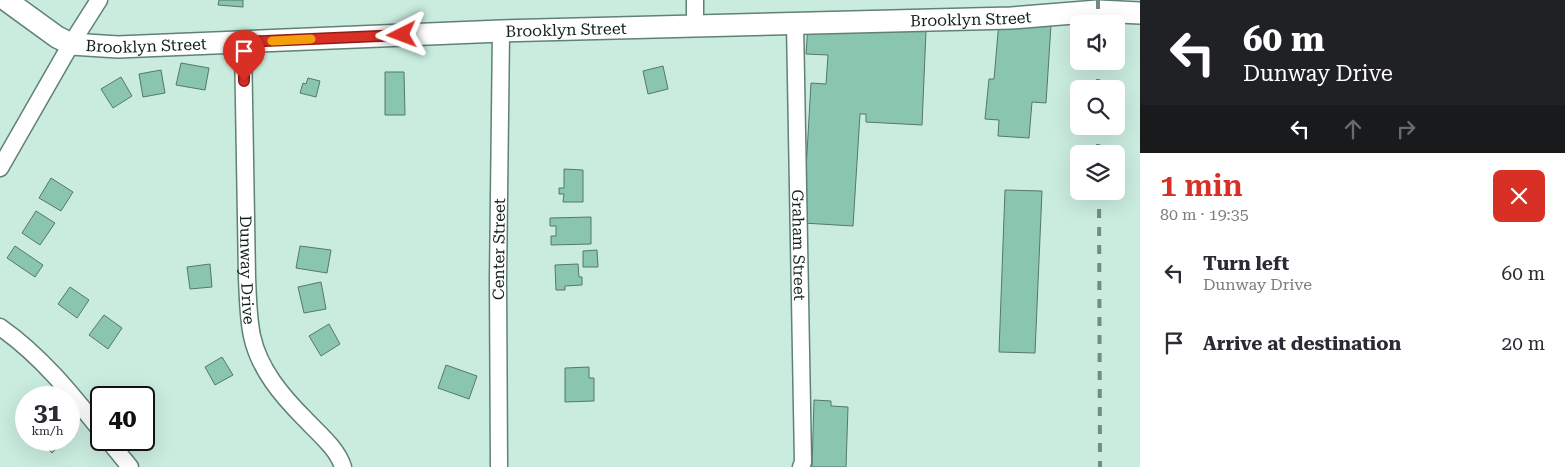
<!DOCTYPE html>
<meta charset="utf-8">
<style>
body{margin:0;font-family:"Roboto Serif",serif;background:#f7f7f7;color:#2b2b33;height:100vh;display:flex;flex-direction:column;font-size:19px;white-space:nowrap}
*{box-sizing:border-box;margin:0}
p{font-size:16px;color:#7c7c81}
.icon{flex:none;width:28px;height:28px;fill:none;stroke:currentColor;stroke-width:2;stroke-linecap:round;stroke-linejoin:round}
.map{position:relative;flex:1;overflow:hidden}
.sheet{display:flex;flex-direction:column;background:#fff;width:425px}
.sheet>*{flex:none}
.hud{background:#202124;color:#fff;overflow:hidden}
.fabs{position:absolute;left:1070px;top:15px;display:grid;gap:10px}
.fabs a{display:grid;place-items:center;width:55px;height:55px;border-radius:8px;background:#fff;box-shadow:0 5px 20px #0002;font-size:25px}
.speed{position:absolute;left:15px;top:386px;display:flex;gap:10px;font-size:25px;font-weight:700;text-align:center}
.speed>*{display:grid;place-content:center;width:65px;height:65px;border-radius:50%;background:#fff;box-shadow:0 5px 20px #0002;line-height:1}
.speed small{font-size:12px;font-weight:400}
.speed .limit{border:2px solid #111;border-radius:8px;background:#fff;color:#111}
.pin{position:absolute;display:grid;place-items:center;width:42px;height:42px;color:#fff;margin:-51px -21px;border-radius:50% 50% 50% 0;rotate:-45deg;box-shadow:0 0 5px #0007}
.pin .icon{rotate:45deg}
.me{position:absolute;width:55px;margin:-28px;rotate:267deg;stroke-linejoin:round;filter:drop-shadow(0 0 4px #0008)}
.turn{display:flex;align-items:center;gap:18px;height:105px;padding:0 20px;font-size:22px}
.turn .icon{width:65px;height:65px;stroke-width:2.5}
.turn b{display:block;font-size:35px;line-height:42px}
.lanes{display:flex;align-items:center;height:48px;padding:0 20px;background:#0003;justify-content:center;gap:25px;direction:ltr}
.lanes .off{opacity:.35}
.round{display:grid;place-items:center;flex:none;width:52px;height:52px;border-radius:8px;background:#f7f7f7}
.summary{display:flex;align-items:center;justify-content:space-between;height:85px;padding:0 20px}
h1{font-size:30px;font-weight:600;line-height:38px;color:#d93025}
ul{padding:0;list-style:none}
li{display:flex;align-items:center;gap:15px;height:70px;padding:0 20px}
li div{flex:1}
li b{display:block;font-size:19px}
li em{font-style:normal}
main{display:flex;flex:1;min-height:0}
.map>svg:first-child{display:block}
</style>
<main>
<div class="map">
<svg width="1140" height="467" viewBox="0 0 1140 467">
<rect width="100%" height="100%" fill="#c9ecde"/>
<path fill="#89c5af" stroke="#57776b" d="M219,0H243V7L218,5Z
M999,21L1051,25L1046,103L1032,102L1029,138L998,136L999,120L985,119L989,79H994Z
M808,25L926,31L922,125L866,122V114H860L853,226L803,223L811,83L826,84L828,55L806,54Z
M181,63L209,68L205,90L176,85Z
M663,66L668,89L648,94L643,71Z
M161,70L165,93L143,97L139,74Z
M385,72H404L405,115H385Z
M121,77L132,96L113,108L101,89Z
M308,78L320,81L316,97L300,93L303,83L306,84Z
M564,169L583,170V202H563L564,194H559V188H564Z
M51,178L73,192L61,211L39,198Z
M1005,190L1042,191L1035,353L999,352Z
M36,211L55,223L40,245L22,233Z
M591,217V244L551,245V236H556V226H550V218Z
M15,246L43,265L35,277L7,258Z
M300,246L331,250L327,273L296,268Z
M597,250L598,267H583V251Z
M210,264L212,287L190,289L187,267Z
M578,264L579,277H582V285L565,286V290H556L555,265Z
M321,282L326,309L304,313L298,287Z
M70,287L89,300L77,318L58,304Z
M104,315L122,328L108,349L89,335Z
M329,324L340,344L321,356L309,336Z
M222,357L233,375L215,385L205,367Z
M446,365L477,376L469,399L438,388Z
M589,367V378H594V401L565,402V368Z
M814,400L831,401V406L848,407L846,467H812Z
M40,440H65L52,453Z"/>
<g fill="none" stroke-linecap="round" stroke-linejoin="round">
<g stroke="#618175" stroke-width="19">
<g id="minor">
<path d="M695,0V26"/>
<path id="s1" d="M795,23L803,462L801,467"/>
<path id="s2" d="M243,42L247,278C248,298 248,317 252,336C259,369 282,396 305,419C318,433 337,448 343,467"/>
<path d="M0,168L71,44L99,0"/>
<path d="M0,327C40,355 71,393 101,431"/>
<path d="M108,440L130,467"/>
<path id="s3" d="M499,467L498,280L501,31"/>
</g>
</g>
<g stroke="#618175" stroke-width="24">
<g id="tertiary">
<path id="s4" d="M6,0L57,37L71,44L118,47L501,31L1011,18L1098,11L1140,13"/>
</g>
</g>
<use href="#minor" stroke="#fff" stroke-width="16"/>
<use href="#tertiary" stroke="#fff" stroke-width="21"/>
<path stroke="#738c83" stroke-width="4" stroke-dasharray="9 9" stroke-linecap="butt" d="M1098,0V24
M1098,61V89
M1098,126V154
M1099,191L1100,467"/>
</g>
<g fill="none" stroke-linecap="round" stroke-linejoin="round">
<g stroke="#8d1f18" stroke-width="12">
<path id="route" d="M244,81V42L402,35"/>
</g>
<use href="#route" stroke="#d93025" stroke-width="9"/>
<path stroke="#f59e0b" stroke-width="9" d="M272,41L311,39"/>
</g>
<g text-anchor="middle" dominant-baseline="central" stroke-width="4" stroke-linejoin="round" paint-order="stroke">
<g font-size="16" fill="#121f1b" stroke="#fff">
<text stroke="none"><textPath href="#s4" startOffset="979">Brooklyn Street</textPath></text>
<text stroke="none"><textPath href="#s4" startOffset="574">Brooklyn Street</textPath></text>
<text stroke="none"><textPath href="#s4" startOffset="154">Brooklyn Street</textPath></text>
<text stroke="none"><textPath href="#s1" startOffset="222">Graham Street</textPath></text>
<text stroke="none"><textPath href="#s3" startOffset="218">Center Street</textPath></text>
<text stroke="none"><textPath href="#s2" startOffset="228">Dunway Drive</textPath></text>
</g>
</g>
</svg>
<div class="fabs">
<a><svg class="icon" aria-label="sound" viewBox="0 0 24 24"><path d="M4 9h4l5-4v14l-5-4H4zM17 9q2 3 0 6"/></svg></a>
<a><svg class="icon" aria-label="search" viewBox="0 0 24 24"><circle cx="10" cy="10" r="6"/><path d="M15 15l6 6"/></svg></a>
<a><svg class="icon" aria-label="layers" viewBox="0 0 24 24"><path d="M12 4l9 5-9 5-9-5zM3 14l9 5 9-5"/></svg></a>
</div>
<div class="speed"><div>31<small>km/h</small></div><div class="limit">40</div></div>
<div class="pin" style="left:244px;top:81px;background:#d93025"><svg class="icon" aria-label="arrive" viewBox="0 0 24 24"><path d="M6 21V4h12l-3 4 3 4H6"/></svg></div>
<svg class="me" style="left:402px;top:35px" viewBox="-20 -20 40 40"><path d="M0-17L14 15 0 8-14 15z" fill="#d93025" stroke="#fff" stroke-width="4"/></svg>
</div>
<section class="sheet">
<div class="hud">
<div class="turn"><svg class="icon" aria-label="left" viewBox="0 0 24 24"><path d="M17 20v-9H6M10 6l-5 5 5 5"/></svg><div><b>60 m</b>Dunway Drive</div></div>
<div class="lanes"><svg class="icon" aria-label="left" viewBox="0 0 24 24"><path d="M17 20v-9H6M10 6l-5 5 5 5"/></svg><svg class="icon off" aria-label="ahead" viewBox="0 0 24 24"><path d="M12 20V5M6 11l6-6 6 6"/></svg><svg class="icon off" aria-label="right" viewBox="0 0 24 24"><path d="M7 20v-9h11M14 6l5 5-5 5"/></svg></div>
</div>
<div class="summary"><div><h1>1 min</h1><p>80 m · 19:35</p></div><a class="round" style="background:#d93025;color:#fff"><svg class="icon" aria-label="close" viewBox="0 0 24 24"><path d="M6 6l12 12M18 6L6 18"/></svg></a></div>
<ul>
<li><svg class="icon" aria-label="left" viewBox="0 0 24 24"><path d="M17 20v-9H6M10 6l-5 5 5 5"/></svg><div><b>Turn left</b><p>Dunway Drive</p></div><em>60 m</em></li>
<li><svg class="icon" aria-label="arrive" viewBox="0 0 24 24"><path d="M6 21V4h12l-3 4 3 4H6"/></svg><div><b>Arrive at destination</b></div><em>20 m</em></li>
</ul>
</section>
</main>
